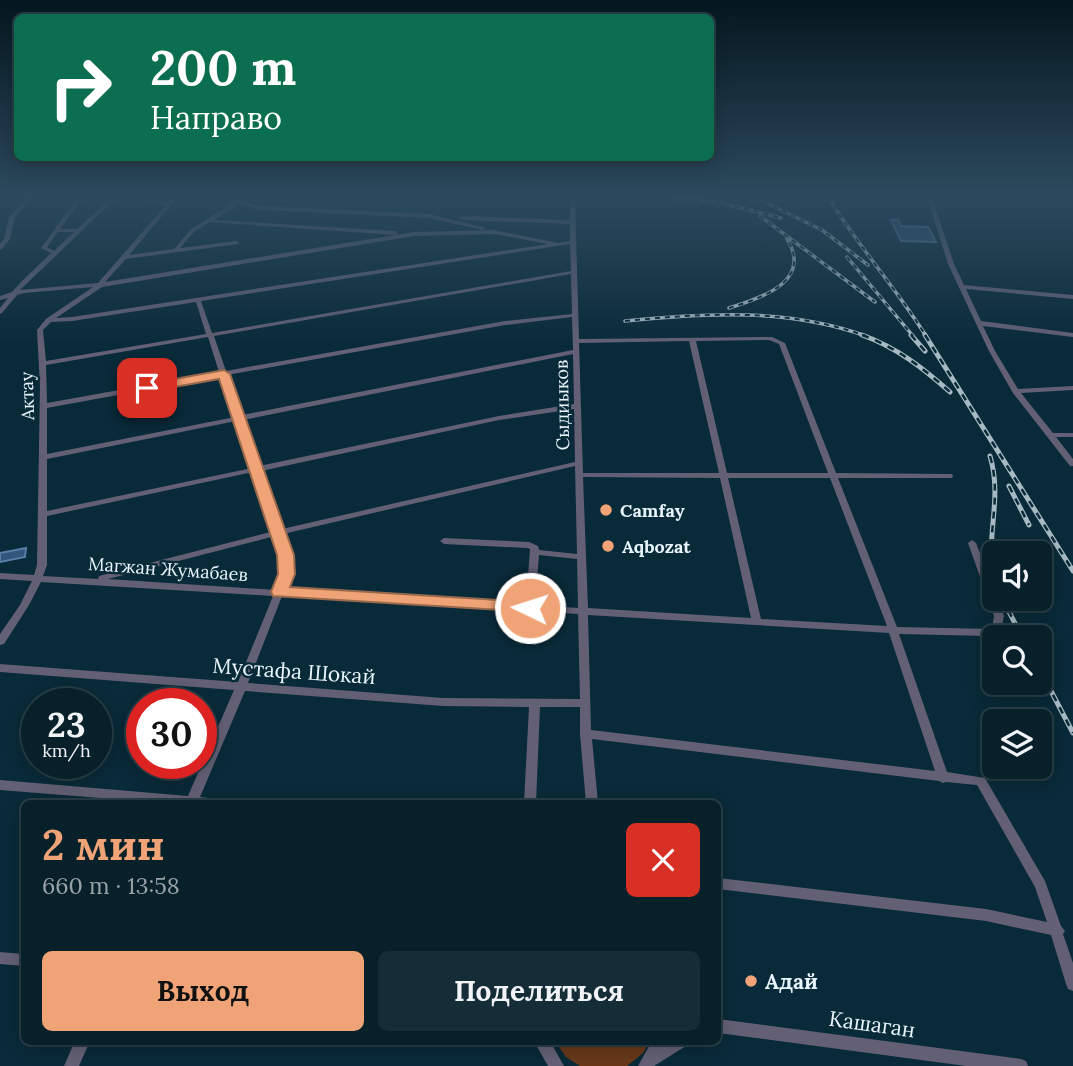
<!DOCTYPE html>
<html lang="ru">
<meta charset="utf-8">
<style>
body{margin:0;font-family:Lora,serif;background:#152d36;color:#f1f3f6;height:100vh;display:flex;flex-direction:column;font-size:26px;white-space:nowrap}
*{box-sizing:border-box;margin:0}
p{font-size:23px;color:#98a3a8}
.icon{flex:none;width:38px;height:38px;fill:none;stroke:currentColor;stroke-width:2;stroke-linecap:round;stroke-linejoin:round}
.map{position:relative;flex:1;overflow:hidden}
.side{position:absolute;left:21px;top:800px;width:700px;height:245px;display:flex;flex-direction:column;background:#07202a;border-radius:10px;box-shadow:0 4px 18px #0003,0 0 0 2px #283e47}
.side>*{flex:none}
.hud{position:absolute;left:14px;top:14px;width:700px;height:147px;border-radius:10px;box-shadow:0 4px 18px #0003,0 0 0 2px #283e47;background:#0b6e4f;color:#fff;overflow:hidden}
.fabs{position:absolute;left:982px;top:541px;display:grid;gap:14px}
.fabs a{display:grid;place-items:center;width:70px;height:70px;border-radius:10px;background:#07202a;box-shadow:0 4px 18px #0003,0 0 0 2px #283e47;font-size:35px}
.speed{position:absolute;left:21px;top:688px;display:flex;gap:14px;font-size:35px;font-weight:700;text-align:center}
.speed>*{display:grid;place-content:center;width:91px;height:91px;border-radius:50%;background:#07202a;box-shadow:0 4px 18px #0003,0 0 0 2px #283e47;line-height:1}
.speed small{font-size:18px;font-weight:400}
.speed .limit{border:10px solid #d22;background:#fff;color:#111}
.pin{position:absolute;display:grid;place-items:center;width:60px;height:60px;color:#fff;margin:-30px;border-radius:14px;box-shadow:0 4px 10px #0006}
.me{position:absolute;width:77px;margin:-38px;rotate:274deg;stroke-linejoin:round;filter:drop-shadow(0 0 5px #0008)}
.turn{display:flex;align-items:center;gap:24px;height:147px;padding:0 21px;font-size:32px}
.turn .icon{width:91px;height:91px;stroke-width:2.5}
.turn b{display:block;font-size:49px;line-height:60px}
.round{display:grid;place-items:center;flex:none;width:74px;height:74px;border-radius:10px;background:#152d36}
.overview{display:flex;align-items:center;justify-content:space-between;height:119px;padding:0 21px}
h1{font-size:42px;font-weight:700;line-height:52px;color:#efa376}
.cta{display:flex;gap:14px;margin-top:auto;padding:14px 21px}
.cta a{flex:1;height:80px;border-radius:10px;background:#efa376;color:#111;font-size:28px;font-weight:700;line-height:80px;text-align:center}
.cta a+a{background:#152d36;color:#f1f3f6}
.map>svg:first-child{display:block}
</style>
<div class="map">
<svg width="1073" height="1066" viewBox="0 0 1073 1066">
<rect width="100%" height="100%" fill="#092a38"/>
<path fill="#683819" d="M555,1041H650L643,1053L627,1066H580L566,1057Z"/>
<path fill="#31557c" stroke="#587ea7" stroke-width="2" d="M898,219L901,226L928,227L936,242L901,241L891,220Z
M26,548L25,557L0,562V553Z"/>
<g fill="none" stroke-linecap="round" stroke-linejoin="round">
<path fill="#636075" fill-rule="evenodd" d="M28,197H33L15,217L10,239L2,249L0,250V244L4,239L9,217Z
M78,197H83L60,229H77L112,197H117L20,290L98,283L165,206L134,197H142L167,204L173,197H178L129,255L174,249L190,230L231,204V199L234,197L237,200L262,206L429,214L486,228L483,230L429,218L262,210L237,203L236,206L214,220L395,231L398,233L395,235L209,222L194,232L180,248L236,241L239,243L238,244L126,259L105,282L414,232L494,230L558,243L570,241V224L462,220L459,218L462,216L570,220V197H575L579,339L772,337L785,343L836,473L952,474L953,476L952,478H838L897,627L992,629L994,616L968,543L972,540L976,543L994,590V598H997L1004,616L1000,633L988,636L899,634L947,772L985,778L1045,881L1061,926L1065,931L1063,934L1073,963V991L1068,989L1066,984L1051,935L986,921L718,889V878L986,909L1047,922L1035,887L977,785L946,782L943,783L939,781L592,739L598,803H586L580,734V707H540L536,803H524L529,707L443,706L245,691L200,797L223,800L225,803H163L0,790V780L188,796L234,690L0,672V664L238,682L273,596L41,582L29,605L4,644L0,645V634L20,605L32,581L0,579V573L34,575L37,565L40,387L37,330L46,319L93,287L24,293L17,295L2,313L0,314V308L8,298L0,300V296L12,292L21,282L51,253L41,248ZM58,232H74L54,251L47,247ZM494,234L548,244L72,317L56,318L102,287L414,236ZM570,244L571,271L212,333L201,301ZM571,274L572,314L505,321L226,371L214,336ZM196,302L206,334L46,361L43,330L51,322L72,321ZM572,317L573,350L242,415L227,375L505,325ZM208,337L219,372L47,403L46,365ZM769,340L779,344L828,473H727L696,341ZM689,341L719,473H583L579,343ZM573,354L574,404L499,416L259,466L243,420ZM221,376L235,417L47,454V408ZM574,409L575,462L282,529L261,471L499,420ZM236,421L252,468L47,511V459ZM575,466L577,554L539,550L538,546L529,542L444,538L440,541L444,544L527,548L530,549L526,605L285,590C294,565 292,559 283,534ZM253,472L274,531L99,576L98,579L43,576L47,565V516ZM583,477L720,478L751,618L588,608ZM728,478H830L887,626L761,619ZM275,536C282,558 284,568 275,590L108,579ZM539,555L577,559L578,608L535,605ZM282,596L578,614L580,699L443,698L248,683ZM588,615L889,633L935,771L591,730Z
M927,197H932L954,264L964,285L1073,295V299L966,289L981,321L1073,333V337L983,326L995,351L1018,389L1073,386V390L1021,393L1053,433H1073V437H1056L1073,459V466H1070L1013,393L989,351L948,264Z
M0,952L24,954V966L0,964Z
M718,1019L1021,1059L1026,1061L1028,1066H966L718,1033Z
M75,1041H90L79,1066H64Z
M534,1041H550L564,1066H548Z
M652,1041H688L686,1046L654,1066H638Z"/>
<g stroke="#a7b9c2" stroke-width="3.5">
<path id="rail-far1" d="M665,197L722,203L781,218
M755,197L822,230L868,265
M828,197C858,246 896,288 926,336
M760,216L875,302
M847,257L913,336
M729,308C762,298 813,281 787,239
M625,321C707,313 788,308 866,336"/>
</g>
<g stroke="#a7b9c2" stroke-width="5">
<path id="rail" d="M862,335C896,347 923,368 950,392
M911,335L925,351
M925,335L1073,571
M990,456C1003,500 985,534 994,577
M1009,486L1029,525
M1002,598L1022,637
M1040,670L1073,733"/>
</g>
<use href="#rail-far1" stroke="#092a38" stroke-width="2" stroke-dasharray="5" stroke-linecap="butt"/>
<use href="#rail" stroke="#092a38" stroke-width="2.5" stroke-dasharray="7" stroke-linecap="butt"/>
</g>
<linearGradient id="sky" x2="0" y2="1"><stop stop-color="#05171f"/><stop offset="0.57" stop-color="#2c4a5e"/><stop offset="1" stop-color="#2c4a5e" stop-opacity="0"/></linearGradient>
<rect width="1073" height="346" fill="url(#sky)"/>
<path fill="#efa376" stroke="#9b6a4d" stroke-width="2" d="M224,370L230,374L294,555L295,574L290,587L530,602L539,608L536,612L273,596L271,592L278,574L277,555L219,379L147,392L140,388L147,384Z"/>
<g fill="#efa376" stroke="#092a38" stroke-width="2.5">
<circle cx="606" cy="510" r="7"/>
<circle cx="608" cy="546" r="7"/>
<circle cx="751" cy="981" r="7"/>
</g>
<g text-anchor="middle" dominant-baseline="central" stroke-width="5" stroke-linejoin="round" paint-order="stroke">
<g font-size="18" fill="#e9f5fc" stroke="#092a38">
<text transform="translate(27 396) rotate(-92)">Актау</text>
<text transform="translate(562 405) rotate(-91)">Сыдиыков</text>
<text transform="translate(168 569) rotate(4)">Магжан Жумабаев</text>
</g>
<g font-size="18" font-weight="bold" fill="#e9f5fc" stroke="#092a38" text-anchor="start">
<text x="620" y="510">Camfay</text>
<text x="622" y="546">Aqbozat</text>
</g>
<g font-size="21" fill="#e9f5fc" stroke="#092a38">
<text transform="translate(294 671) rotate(4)">Мустафа Шокай</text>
<text transform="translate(872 1024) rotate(8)">Кашаган</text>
</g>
<g font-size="21" font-weight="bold" fill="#e9f5fc" stroke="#092a38" text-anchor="start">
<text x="765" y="981">Адай</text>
</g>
</g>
</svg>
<div class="fabs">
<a><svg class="icon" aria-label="sound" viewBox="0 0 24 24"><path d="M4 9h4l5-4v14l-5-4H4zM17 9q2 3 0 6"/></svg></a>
<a><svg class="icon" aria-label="search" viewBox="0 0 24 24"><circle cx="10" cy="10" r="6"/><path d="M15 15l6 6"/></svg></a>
<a><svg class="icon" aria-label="layers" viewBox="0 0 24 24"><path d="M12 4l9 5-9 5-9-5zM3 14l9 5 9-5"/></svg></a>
</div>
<div class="speed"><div>23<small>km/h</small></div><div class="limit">30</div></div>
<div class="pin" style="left:147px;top:388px;background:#d93025"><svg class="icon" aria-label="arrive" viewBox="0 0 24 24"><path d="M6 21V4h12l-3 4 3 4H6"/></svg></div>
<svg class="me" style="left:530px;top:608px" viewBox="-20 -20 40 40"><circle r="17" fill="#efa376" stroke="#fff" stroke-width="3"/><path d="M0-11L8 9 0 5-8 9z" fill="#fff"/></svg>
<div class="hud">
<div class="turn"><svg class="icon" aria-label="right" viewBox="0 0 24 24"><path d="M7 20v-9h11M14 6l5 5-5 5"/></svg><div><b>200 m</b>Направо</div></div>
</div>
<section class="side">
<div class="overview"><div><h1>2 мин</h1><p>660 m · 13:58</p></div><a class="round" style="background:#d93025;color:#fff"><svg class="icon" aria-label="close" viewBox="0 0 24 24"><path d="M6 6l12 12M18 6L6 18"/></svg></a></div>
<div class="cta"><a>Выход</a><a>Поделиться</a></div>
</section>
</div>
